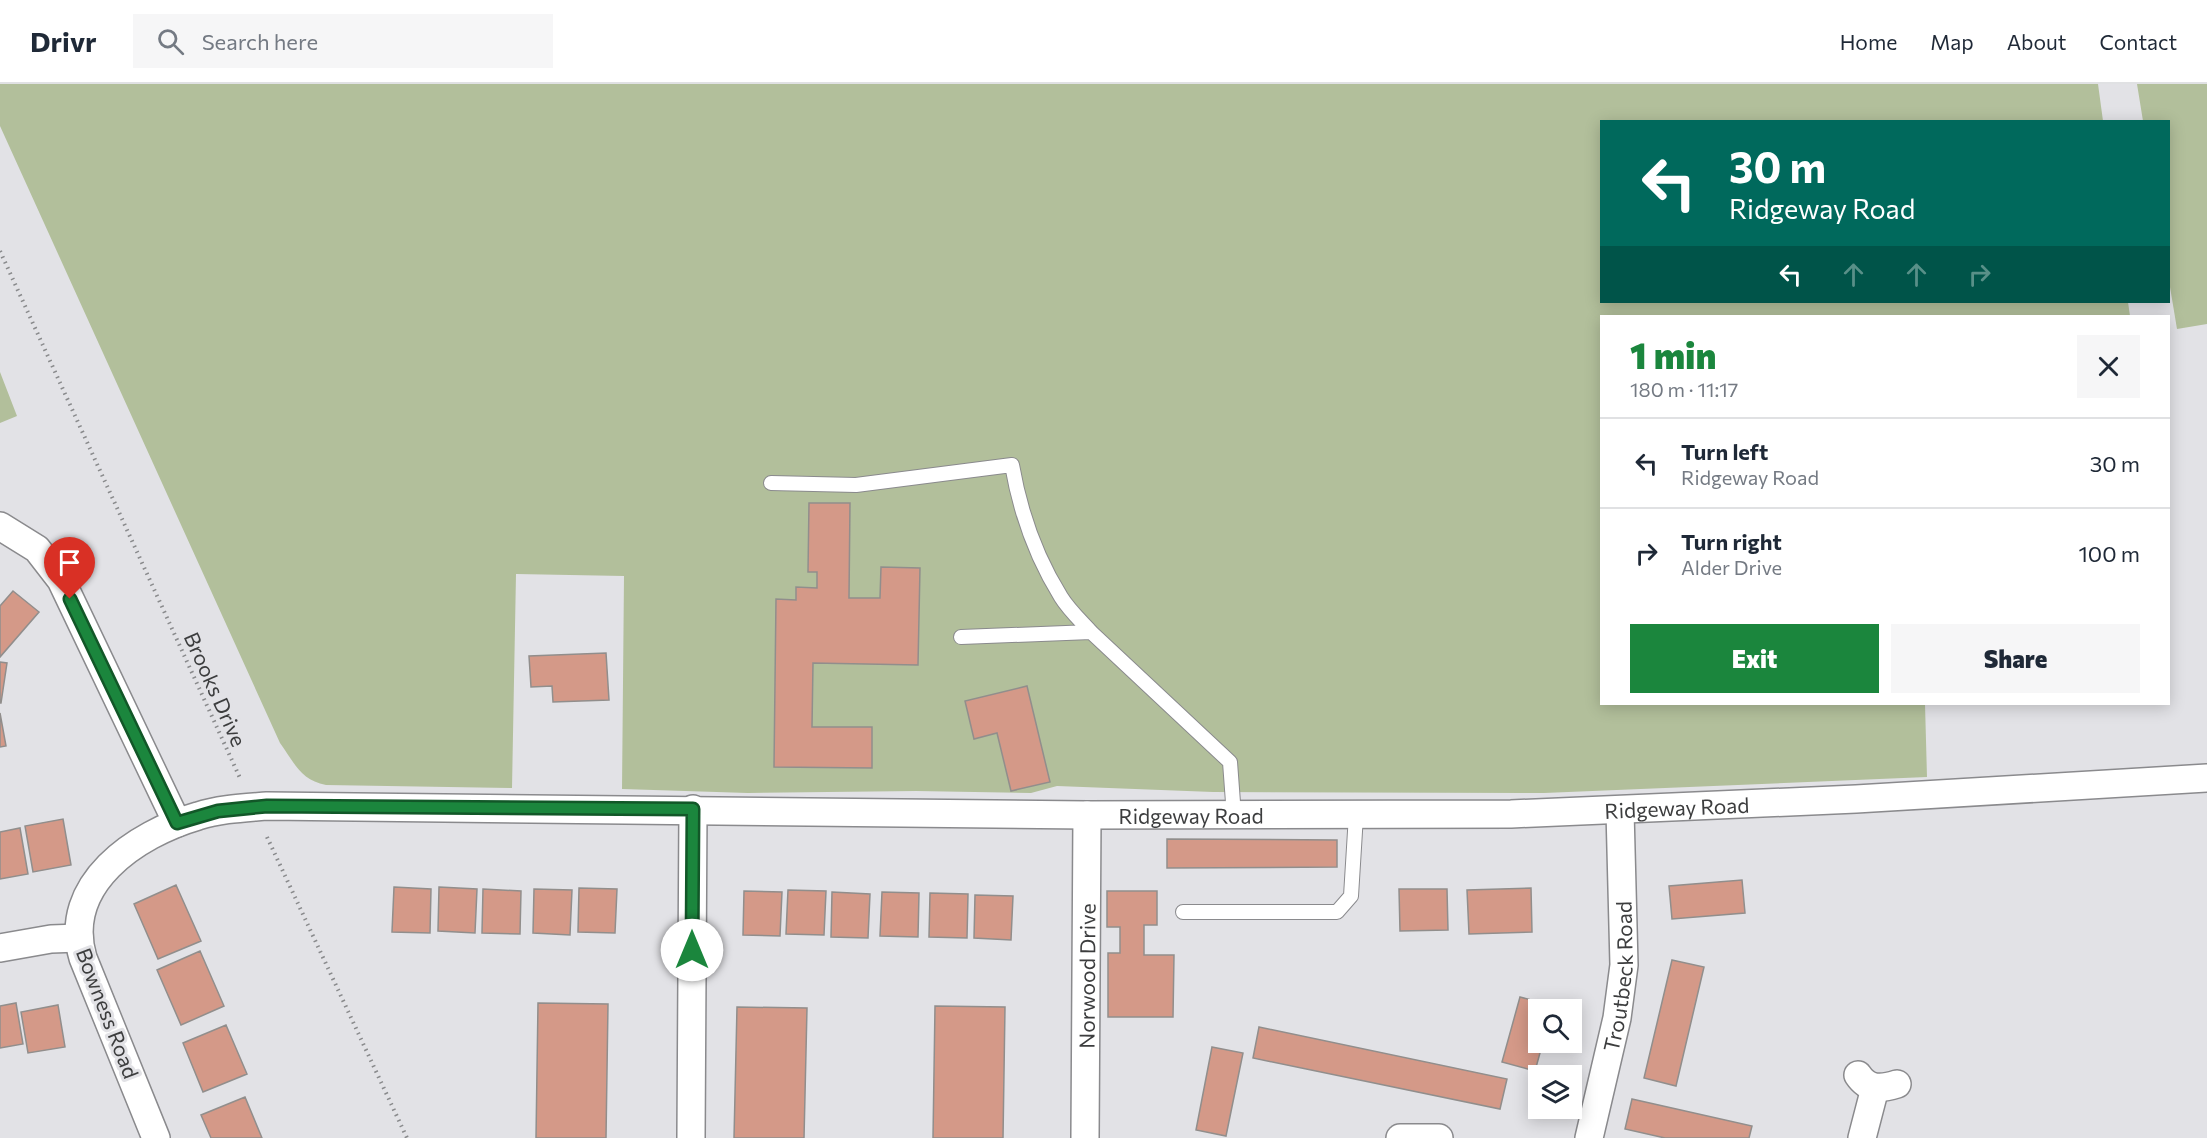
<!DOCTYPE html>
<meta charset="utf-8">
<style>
body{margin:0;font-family:Commissioner,sans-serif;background:#f6f6f7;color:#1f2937;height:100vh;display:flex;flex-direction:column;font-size:22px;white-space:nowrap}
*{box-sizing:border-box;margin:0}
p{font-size:20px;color:#747a83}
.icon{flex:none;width:33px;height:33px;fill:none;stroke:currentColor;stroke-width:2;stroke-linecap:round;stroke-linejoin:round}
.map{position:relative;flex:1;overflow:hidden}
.details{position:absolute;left:1600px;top:231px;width:570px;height:390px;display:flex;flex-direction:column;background:#fff;border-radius:0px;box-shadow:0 3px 15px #0003}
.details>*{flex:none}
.hud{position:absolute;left:1600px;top:36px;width:570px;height:183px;border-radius:0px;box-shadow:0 3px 15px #0003;background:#00695c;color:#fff;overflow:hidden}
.tools{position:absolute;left:1528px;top:915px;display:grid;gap:12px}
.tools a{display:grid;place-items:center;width:54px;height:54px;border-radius:0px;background:#fff;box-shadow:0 3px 15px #0003;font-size:30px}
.pin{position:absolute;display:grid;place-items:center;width:51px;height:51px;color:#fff;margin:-62px -26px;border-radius:50% 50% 50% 0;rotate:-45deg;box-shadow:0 0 6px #0007}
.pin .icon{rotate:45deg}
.me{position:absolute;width:66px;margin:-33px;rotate:0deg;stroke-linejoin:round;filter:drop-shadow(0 0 4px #0008)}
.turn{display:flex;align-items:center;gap:21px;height:126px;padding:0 30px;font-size:27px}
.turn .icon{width:78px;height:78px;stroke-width:2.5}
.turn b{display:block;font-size:42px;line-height:51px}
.lanes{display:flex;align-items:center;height:57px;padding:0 30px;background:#0003;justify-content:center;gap:30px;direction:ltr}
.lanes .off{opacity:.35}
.round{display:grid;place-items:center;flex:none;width:63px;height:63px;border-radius:0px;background:#f6f6f7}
.summary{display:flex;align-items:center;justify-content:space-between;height:102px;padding:0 30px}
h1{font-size:36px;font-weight:800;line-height:45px;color:#1b863d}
.primary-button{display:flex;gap:12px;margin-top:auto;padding:12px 30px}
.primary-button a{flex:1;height:69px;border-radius:0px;background:#1b863d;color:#fff;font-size:24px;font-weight:800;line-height:69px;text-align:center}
.primary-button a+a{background:#f6f6f7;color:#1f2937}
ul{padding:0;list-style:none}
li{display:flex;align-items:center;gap:18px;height:90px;padding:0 30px;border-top:2px solid #e0e1e3}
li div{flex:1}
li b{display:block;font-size:22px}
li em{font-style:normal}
header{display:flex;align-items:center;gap:36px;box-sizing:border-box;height:84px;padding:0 30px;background:#fff;border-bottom:2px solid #e0e1e3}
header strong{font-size:28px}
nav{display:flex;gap:33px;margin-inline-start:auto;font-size:21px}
.search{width:420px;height:54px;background:#f6f6f7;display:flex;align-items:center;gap:15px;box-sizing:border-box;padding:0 21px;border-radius:0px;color:#747a83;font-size:22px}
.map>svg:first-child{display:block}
</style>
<header>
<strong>Drivr</strong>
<div class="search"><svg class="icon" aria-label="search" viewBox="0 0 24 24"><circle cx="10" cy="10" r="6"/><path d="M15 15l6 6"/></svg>Search here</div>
<nav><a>Home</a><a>Map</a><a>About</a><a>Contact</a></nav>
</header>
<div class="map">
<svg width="2207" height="1054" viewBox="0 0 2207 1054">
<rect width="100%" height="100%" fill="#e2e2e6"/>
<path fill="#b2bf9b" d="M0,0H2098L2103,37L1602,38V218H2128L2130,232H1602V620H1925L1927,693L1544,709L1213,708L1057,702L1031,709L916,707L748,709L622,705L624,492L516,490L512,704L326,701C300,696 294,678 280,659L0,42Z
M2137,0H2207V240L2177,245L2169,197V38L2143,37Z
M0,288L17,332L0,339Z"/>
<path fill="#d49988" stroke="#918e8c" stroke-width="1.5" d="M809,419H850L849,514H880L881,483L920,484L918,581L813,579L812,643H872V684L774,683L776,515L796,516V503L817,504V488H808Z
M13,507L39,528L0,573V522Z
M606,569L609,616L553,618L552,602L531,603L529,572Z
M0,578L7,579L1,619H0Z
M1027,602L1050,698L1011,707L997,649L974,655L965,617Z
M0,629L6,662L0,663Z
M63,735L71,781L33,788L25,742Z
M20,744L28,790L0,795V748Z
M1167,755L1337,756V783L1167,784Z
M1742,796L1745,829L1672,835L1669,802Z
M176,801L201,857L158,875L134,820Z
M394,803L431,805L430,849L392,848Z
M439,803L477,805L475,849L438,847Z
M579,804L617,805L615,849L578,848Z
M1531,804L1532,848L1469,850L1467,806Z
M483,805L521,807L520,850L482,849Z
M534,805L572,806L570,851L533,849Z
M1399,805H1447L1448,846L1400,847Z
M788,806L826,807L824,851L786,850Z
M744,807L782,808L780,852L743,851Z
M1107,807H1157V841H1144V871H1174L1173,933H1108V869H1120V843H1107Z
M832,808L870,810L868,854L831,853Z
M882,808L919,809L918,853L880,852Z
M930,809L968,810L967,854L929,853Z
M975,811L1013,812L1011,856L974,854Z
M200,867L224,922L181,941L157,886Z
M1672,876L1704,883L1676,1002L1644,994Z
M1520,913L1553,922L1552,926H1539V958H1543L1535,987L1502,978Z
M16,919L23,960L0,964V922Z
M538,919L608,920L606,1054H536Z
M58,921L65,963L28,969L21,928Z
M935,922L1005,923L1003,1054H933Z
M737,923L807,924L804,1054H734Z
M226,941L247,990L203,1008L183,959Z
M1259,943L1507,995L1500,1025L1253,974Z
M1212,963L1243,969L1226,1052L1196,1046Z
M245,1013L262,1054H211L201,1031Z
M1632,1015L1752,1042L1749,1054H1665L1625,1045Z"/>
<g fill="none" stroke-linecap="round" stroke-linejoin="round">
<g stroke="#8a8a8d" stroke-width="16">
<path id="service" d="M771,399L856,401L1012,381C1020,427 1036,473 1061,513C1069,526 1081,537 1091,548
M961,553L1091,548L1230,678L1234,732
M1183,828H1337L1351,812L1356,731"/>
</g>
<g stroke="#8a8a8d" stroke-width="30">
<g id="minor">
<path d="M0,442L37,465L61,496L177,739"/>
<path d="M0,864L51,855L79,854"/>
<path d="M1858,991C1868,1006 1881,1005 1897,1000"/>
<path id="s1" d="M156,1054L83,874C61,800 136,750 198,732C220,725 243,724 267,722L1087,731L1511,730L1856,715L2207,694"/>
<path d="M691,1054L693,725"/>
<path id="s2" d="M1085,1054L1087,731"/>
<path d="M1400,1054H1439"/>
<path id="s3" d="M1589,1054L1617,934L1624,881L1620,727"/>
<path d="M1862,1054L1875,1004"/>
</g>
</g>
<path stroke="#898a8c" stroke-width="4" stroke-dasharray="1.5 4.5" stroke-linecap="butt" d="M0,167L240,694
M267,753L407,1054"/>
<use href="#service" stroke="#fff" stroke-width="14"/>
<use href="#minor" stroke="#fff" stroke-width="27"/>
</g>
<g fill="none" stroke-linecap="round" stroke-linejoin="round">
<g stroke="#125728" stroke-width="15">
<path id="route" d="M70,515L177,739L218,727L267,722L693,725L692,866"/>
</g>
<use href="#route" stroke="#1b863d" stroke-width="10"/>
</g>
<g text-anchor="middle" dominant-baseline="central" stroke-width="6" stroke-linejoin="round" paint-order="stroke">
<g font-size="21" fill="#3c3d3e" stroke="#e2e2e6">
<text transform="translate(216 605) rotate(66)">Brooks Drive</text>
<text stroke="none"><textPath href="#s1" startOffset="1878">Ridgeway Road</textPath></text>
<text stroke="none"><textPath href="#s1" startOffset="1392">Ridgeway Road</textPath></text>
<text stroke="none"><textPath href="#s3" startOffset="165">Troutbeck Road</textPath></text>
<text stroke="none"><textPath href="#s2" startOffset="162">Norwood Drive</textPath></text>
<text transform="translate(108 929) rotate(69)">Bowness Road</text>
</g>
</g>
</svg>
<div class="tools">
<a><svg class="icon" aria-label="search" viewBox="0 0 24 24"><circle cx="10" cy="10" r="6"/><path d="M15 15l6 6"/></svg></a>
<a><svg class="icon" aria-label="layers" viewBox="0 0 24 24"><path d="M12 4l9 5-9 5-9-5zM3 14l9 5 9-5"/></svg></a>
</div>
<div class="pin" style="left:70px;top:515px;background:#d93025"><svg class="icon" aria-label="arrive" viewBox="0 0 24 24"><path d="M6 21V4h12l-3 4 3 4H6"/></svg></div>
<svg class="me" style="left:692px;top:866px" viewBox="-20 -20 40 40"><circle r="19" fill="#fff"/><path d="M0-13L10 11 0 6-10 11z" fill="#1b863d"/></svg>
<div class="hud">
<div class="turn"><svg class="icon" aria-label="left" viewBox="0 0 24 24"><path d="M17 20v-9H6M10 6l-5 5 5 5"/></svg><div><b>30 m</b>Ridgeway Road</div></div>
<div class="lanes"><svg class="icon" aria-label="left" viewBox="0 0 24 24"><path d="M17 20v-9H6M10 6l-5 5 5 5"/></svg><svg class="icon off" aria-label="ahead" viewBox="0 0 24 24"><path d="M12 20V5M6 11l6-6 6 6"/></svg><svg class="icon off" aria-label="ahead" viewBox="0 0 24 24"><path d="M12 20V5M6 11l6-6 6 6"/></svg><svg class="icon off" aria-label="right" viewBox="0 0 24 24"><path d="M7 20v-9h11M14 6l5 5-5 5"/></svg></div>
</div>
<section class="details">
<div class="summary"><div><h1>1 min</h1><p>180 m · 11:17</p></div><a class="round"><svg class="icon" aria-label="close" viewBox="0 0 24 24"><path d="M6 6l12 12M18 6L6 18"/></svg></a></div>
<ul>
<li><svg class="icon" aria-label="left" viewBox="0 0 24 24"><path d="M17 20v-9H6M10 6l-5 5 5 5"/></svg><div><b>Turn left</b><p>Ridgeway Road</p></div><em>30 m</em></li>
<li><svg class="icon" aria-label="right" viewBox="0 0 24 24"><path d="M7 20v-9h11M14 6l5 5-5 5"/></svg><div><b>Turn right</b><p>Alder Drive</p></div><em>100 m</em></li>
</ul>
<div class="primary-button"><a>Exit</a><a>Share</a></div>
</section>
</div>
